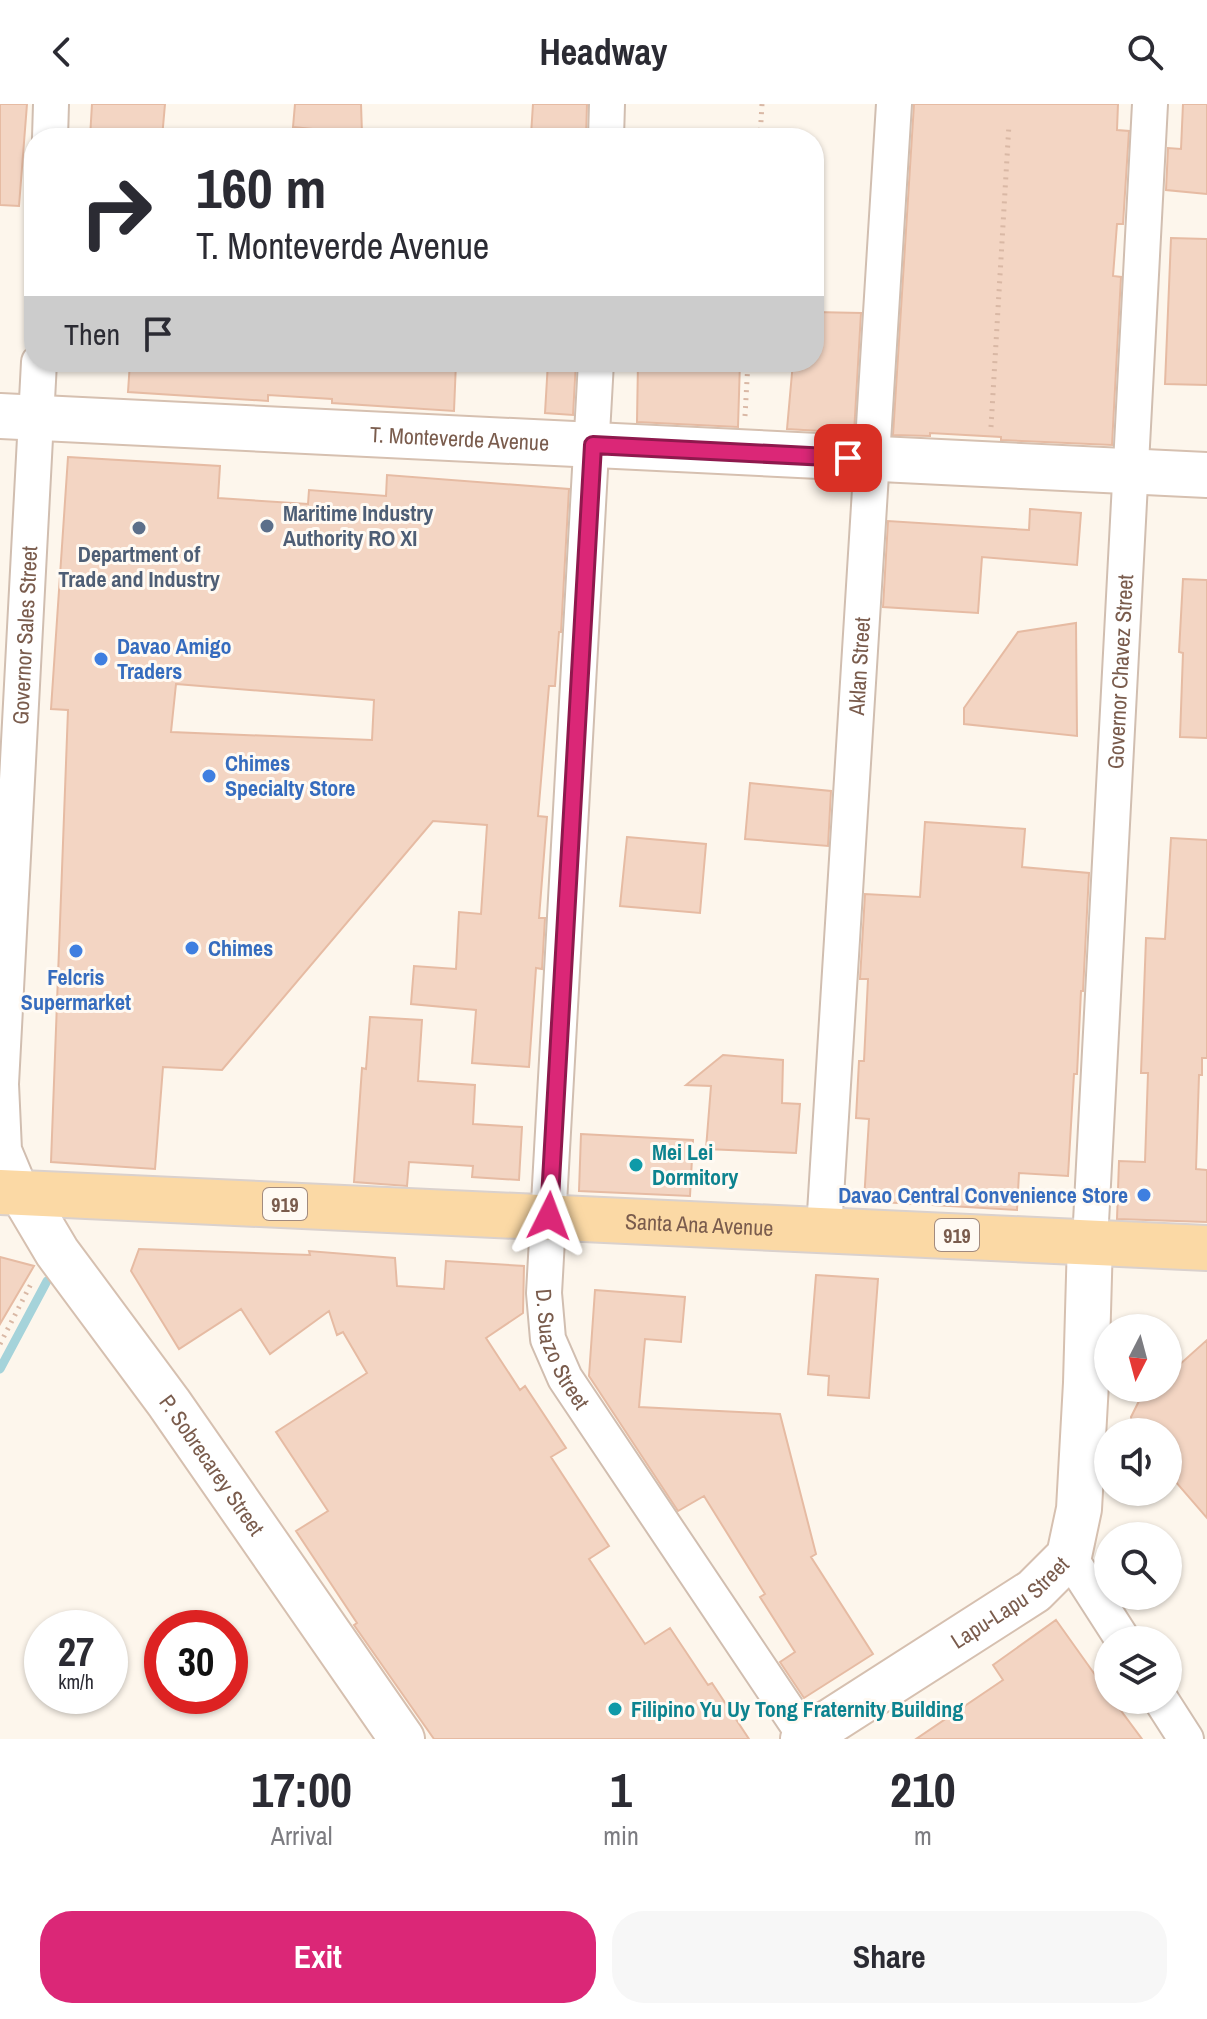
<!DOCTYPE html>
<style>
body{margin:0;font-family:"Archivo Narrow",sans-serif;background:#f7f7f7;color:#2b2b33;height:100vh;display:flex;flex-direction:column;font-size:30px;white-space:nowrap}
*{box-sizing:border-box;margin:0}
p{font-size:26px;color:#7c7c81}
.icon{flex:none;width:44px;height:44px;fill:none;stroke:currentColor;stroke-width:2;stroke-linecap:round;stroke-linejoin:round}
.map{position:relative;height:1635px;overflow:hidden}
.drawer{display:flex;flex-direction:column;background:#fff;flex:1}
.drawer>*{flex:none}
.guide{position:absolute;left:24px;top:24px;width:800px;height:244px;border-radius:32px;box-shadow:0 2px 6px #0004;background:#fff;color:#2b2b33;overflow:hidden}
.needle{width:52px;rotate:186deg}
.controls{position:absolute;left:1094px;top:1210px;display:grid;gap:16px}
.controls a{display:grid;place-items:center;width:88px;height:88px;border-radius:50%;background:#fff;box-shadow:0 2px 6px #0004;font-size:40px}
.speed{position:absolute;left:24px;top:1506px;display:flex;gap:16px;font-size:40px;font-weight:700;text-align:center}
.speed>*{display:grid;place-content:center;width:104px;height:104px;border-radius:50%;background:#fff;box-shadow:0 2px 6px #0004;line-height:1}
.speed small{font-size:20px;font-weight:400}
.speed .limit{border:12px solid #d22;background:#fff;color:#111}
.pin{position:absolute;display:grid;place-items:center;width:68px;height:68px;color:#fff;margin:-34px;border-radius:16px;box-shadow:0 4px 12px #0006}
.me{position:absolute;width:88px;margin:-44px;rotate:3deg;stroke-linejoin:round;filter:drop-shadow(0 0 6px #0008)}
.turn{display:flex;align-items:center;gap:28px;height:168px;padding:0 40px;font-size:36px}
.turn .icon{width:104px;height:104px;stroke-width:2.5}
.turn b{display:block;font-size:56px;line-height:68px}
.then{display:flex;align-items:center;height:76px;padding:0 40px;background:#0003;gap:16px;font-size:30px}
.eta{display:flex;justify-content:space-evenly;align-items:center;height:136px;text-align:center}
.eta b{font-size:48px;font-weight:700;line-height:56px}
.cta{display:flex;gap:16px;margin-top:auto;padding:16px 40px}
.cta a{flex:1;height:92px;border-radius:32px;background:#db2777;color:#fff;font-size:32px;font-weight:700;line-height:92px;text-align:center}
.cta a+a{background:#f7f7f7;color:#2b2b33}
header{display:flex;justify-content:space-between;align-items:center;height:104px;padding:0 40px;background:#fff;font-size:36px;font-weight:700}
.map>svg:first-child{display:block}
</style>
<header><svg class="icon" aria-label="back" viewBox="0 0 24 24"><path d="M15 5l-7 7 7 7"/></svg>Headway<svg class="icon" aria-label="search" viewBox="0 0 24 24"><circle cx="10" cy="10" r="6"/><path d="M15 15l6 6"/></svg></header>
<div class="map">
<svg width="1207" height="1635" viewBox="0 0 1207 1635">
<rect width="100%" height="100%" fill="#fdf6ec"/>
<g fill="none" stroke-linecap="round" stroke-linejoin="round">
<path stroke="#a5d3da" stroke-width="9" d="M0,1265L47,1177"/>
</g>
<path fill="#f3d5c3" stroke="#e6bba3" stroke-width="2" fill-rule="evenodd" d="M0,0H27L19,102L0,101Z
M92,0H165L162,34H90Z
M295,0H361L362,30L293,23Z
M533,0H587L586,34L531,31Z
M914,0H1118L1117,26L1129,27L1123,120H1117L1113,172L1121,173L1112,341L1001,336V333L930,329V332L893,331Z
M1183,0H1207V90L1166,86L1168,44L1181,45Z
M1171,134L1207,135V281L1165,280Z
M814,208L861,209L854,329L787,325L793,258H814Z
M130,258H456L454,307L332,299V295L268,291V297L128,288Z
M548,258H576L573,311L545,309Z
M638,258H740L738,323L637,318Z
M68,353L220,362L218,394L308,400L309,386L386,392L387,371L569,385L561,528H559L555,582H549L538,712L547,713L539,814H545L542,865L536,864L529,963L472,959L476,906L411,900L414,862L456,865L459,808L481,810L487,721L433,717L222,966L163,963L155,1065L51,1058L68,606L51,605ZM176,580L374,596L372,636L171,628Z
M1030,405L1081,409L1077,461L982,453L978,509L883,503L888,417L1029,426Z
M1183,475L1207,476V634L1180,633L1183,549L1179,548Z
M1076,519L1077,632L964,620V604L1018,528Z
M750,679L831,687L828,742L745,735Z
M925,718L1025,725L1022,763L1089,769L1083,887H1081L1077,970H1074L1068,1072L1019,1069L1017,1106L864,1097L869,1015L856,1014L859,957H864L868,875H860L865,790L920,793Z
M627,733L706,740L700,809L620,802Z
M1171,734L1207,736V954H1202V971H1199L1196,1065L1207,1066V1118L1117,1115L1119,1057L1145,1058L1148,969H1141L1146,834L1165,835Z
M370,913L422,916L418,977L475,981L473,1020L522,1023L519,1076L472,1073L473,1062L409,1058L407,1082L354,1078L362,964L366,965Z
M723,951L783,956L782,999L800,1000L796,1049L706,1045L711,982L686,981Z
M581,1030L693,1036L690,1092L579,1087Z
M139,1145L310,1151L309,1147L395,1154L397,1182L444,1185L446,1157L524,1162L523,1209L486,1234L520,1286L525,1282L566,1344L551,1353L609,1442L589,1455L645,1540L670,1524L708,1581L712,1579L749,1635H434L354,1521L357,1519L296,1427L328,1407L276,1328L367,1269L343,1228L337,1231L329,1207L270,1250L241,1205L179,1245L131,1167Z
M0,1153L34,1162L0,1220Z
M816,1171L878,1175L869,1294L828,1291L829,1272L808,1270Z
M595,1186L685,1193L681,1238L645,1235L639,1303L780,1310L816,1450L811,1453L873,1550L804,1594L780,1558L795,1548L760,1493L765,1490L704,1392L678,1407L589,1272Z
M1207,1236V1414L1168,1369V1328H1133L1131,1313L1141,1293L1153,1284H1168V1271Z
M1056,1516L1108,1589V1596H1113L1142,1635H916L1003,1576L993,1561Z"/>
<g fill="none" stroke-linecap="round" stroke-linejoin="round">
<g stroke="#d1beb0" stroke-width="38">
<g id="street">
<path d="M50,34L51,0"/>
<path d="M606,34L607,0"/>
<path id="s1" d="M596,258L544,1189L548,1235L565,1274L807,1635"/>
<path id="s2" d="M22,1089L4,1046L1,980L39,258"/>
<path id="s3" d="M824,1125L894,0"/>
<path id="s4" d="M1090,1137L1150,0"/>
<path d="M1069,1452L1123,1536"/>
<path d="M1161,1596L1186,1635"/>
</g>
</g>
<g stroke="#d6c0b0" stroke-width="48">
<g id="secondary">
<path id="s5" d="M0,312L1207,371"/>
<path id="s6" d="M22,1089L57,1148L169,1299L402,1635"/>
<path id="s7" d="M803,1635L1034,1487L1069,1452L1079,1405L1086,1279L1090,1137"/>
</g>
</g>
<g stroke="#dad1cd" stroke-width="48">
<g id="primary">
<path id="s8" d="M0,1088L1207,1144"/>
</g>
</g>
<path stroke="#d9b8a5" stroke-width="5" stroke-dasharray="2 6" stroke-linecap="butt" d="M760,34L762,0
M745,312L748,258
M991,323L1009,20
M0,1240L33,1176"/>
<use href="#street" stroke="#fff" stroke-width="34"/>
<use href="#secondary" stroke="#fff" stroke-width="44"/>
<use href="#primary" stroke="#fbd9a5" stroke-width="44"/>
</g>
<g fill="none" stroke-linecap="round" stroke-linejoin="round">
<g stroke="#8e194d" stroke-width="20">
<path id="route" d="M549,1112L593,341L848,354"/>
</g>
<use href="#route" stroke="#db2777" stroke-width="14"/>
</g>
<g fill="#5c6f8a" stroke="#fffaf3" stroke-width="3">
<circle cx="267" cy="422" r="8"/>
<circle cx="139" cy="424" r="8"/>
</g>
<g fill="#3f7fe0" stroke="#fffaf3" stroke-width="3">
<circle cx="101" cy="555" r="8"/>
<circle cx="209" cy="672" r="8"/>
<circle cx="192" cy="844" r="8"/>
<circle cx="76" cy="847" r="8"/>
<circle cx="1144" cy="1091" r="8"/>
</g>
<g fill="#0f9aa8" stroke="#fffaf3" stroke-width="3">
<circle cx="636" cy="1061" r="8"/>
<circle cx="615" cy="1605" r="8"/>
</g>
<g text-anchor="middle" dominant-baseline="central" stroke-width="6" stroke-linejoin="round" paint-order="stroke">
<g fill="#fffaf3" stroke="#a28b7f" stroke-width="2">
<rect x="263" y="1084" width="44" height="32" rx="6"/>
<rect x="935" y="1115" width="44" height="32" rx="6"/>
</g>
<g font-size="20" font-weight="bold" fill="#7a5c4d">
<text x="285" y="1100">919</text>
<text x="957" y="1131">919</text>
</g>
<g font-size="22" fill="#7a5c4d" stroke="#fffaf3">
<text stroke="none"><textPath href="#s5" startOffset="460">T. Monteverde Avenue</textPath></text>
<text stroke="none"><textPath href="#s2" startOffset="562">Governor Sales Street</textPath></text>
<text stroke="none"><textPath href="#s3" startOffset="564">Aklan Street</textPath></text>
<text stroke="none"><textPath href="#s4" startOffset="570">Governor Chavez Street</textPath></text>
<text stroke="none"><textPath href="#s8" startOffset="700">Santa Ana Avenue</textPath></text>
<text stroke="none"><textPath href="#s1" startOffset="992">D. Suazo Street</textPath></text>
<text stroke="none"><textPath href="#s6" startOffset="332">P. Sobrecarey Street</textPath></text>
<text stroke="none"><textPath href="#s7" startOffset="248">Lapu-Lapu Street</textPath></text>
</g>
<g font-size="22" font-weight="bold" fill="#4e5e75" stroke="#fffaf3" text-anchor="start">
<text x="283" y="409">Maritime Industry<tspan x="283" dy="25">Authority RO XI</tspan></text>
<text x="139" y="450" text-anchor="middle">Department of<tspan x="139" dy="25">Trade and Industry</tspan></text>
</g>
<g font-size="22" font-weight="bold" fill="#366cbe" stroke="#fffaf3" text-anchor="start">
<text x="117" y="542">Davao Amigo<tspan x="117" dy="25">Traders</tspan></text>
<text x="225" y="659">Chimes<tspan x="225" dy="25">Specialty Store</tspan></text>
<text x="208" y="844">Chimes</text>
<text x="76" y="873" text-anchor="middle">Felcris<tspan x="76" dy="25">Supermarket</tspan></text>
<text x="1128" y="1091" text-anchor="end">Davao Central Convenience Store</text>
</g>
<g font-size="22" font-weight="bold" fill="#0d838f" stroke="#fffaf3" text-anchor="start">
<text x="652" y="1048">Mei Lei<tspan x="652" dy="25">Dormitory</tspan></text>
<text x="631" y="1605">Filipino Yu Uy Tong Fraternity Building</text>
</g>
</g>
</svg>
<div class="controls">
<a><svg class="needle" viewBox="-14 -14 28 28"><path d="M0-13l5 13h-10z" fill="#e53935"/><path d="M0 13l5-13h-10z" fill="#7c7c81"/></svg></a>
<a><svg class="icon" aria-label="sound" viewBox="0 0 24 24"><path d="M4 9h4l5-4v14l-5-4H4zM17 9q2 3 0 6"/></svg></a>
<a><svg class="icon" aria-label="search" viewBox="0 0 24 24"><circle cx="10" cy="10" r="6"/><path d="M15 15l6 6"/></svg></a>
<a><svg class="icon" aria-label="layers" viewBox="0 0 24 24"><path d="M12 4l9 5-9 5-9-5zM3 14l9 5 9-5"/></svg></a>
</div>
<div class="speed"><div>27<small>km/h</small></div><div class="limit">30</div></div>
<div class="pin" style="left:848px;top:354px;background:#d93025"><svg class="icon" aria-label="arrive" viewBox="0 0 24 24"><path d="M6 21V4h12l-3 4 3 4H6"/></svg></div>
<svg class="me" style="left:549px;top:1112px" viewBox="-20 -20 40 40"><path d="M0-17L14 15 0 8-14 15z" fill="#db2777" stroke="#fff" stroke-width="4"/></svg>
<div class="guide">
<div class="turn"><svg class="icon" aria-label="right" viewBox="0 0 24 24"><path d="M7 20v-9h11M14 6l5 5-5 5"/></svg><div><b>160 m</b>T. Monteverde Avenue</div></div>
<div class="then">Then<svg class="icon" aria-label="arrive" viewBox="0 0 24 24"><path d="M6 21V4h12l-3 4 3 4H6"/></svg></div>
</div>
</div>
<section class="drawer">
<div class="eta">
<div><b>17:00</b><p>Arrival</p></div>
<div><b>1</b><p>min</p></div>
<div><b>210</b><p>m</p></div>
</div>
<div class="cta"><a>Exit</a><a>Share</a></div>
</section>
